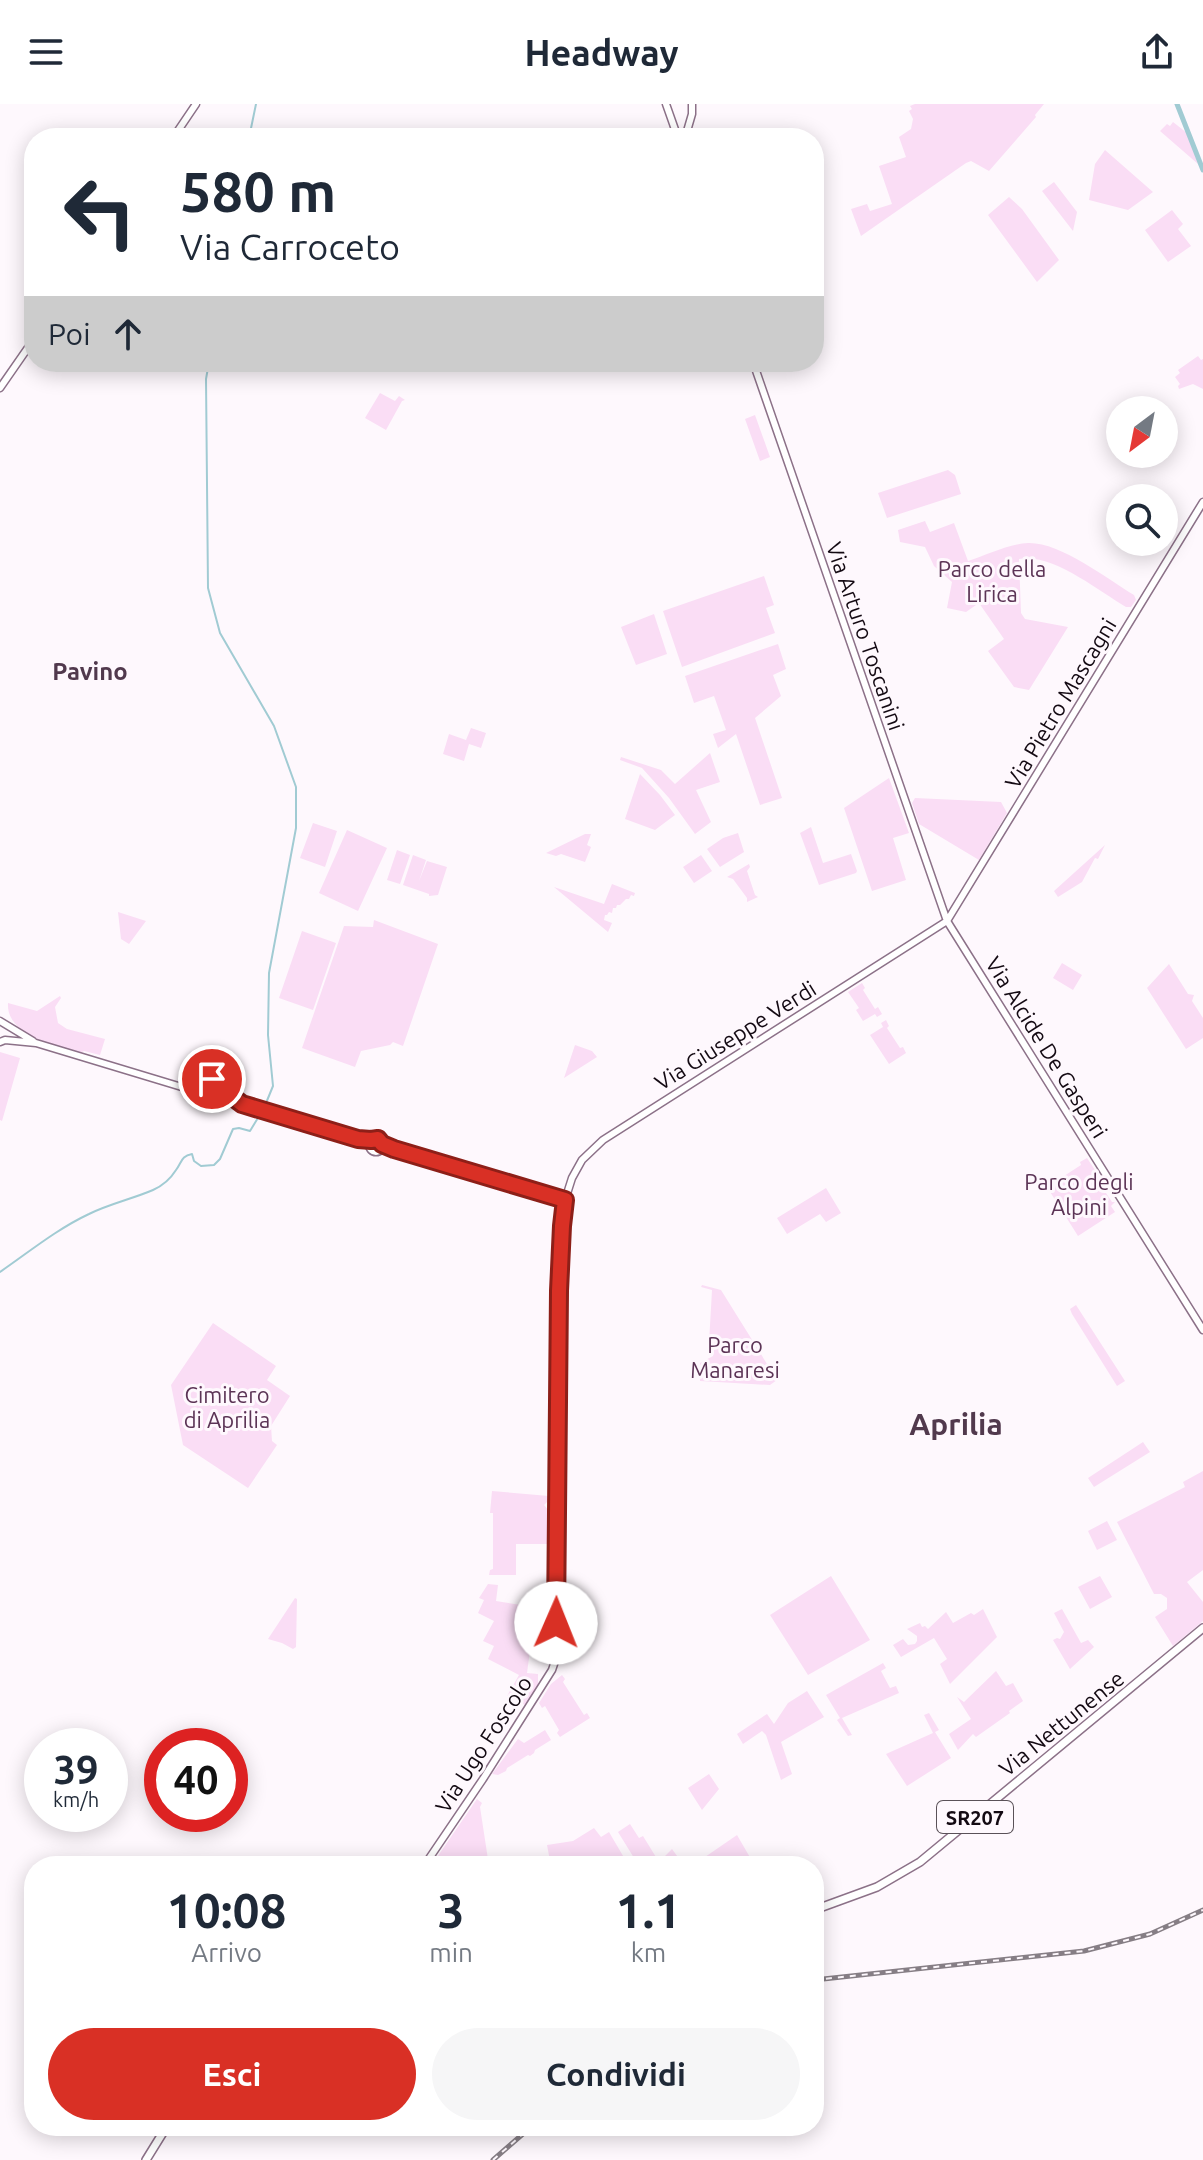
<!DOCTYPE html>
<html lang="it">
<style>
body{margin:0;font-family:Ubuntu,sans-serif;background:#f6f6f7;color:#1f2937;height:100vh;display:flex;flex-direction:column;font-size:30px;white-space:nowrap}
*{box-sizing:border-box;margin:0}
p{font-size:26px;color:#747a83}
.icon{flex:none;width:44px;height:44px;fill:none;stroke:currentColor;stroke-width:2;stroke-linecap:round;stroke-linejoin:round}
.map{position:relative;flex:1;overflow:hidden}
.sheet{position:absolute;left:24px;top:1752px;width:800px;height:280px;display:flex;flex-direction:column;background:#fff;border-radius:32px;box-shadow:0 4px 20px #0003}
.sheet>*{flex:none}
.top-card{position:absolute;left:24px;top:24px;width:800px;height:244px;border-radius:32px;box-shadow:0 4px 20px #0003;background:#fff;color:#1f2937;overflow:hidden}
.needle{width:52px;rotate:212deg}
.controls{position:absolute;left:1106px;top:292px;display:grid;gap:16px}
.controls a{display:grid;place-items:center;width:72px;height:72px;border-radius:50%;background:#fff;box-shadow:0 4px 20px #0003;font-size:40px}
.speed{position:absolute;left:24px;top:1624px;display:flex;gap:16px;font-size:40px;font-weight:700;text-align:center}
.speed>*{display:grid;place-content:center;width:104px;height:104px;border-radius:50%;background:#fff;box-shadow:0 4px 20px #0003;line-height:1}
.speed small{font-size:20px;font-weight:400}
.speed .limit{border:12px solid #d22;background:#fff;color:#111}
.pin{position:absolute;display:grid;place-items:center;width:68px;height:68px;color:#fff;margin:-34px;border:4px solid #fff;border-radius:50%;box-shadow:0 2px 8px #0007}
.me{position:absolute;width:88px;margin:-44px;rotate:1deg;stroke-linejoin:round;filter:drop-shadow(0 0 6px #0008)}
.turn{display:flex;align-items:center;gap:28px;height:168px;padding:0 24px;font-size:36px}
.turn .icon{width:104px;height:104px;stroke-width:2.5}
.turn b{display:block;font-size:56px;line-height:68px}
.then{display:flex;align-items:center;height:76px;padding:0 24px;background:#0003;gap:16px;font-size:30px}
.eta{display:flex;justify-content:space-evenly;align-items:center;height:136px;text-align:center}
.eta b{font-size:48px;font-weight:700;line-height:56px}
.action{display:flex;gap:16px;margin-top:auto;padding:16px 24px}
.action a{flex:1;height:92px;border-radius:48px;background:#d93025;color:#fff;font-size:32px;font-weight:700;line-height:92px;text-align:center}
.action a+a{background:#f6f6f7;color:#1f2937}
header{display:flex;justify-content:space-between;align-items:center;height:104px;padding:0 24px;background:#fff;font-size:36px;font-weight:700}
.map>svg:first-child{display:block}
</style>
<header><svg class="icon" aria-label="menu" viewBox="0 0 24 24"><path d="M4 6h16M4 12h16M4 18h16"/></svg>Headway<svg class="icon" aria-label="share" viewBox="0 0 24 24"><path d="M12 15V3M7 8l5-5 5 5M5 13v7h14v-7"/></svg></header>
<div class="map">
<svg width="1203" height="2056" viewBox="0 0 1203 2056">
<rect width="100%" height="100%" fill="#fef8fd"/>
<path fill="#faddf5" d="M915,0H1044L1035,11L1036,13L989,67L971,57L966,59L861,132L851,105L867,100L870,107L892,100L879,62L906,53L899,33L911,25L913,15L909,7L912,5L910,2Z
M1173,18L1187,29L1198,60L1160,27L1167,20L1170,22Z
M1105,46L1153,88L1128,106L1089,96L1095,60Z
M1054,78L1077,108L1073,127L1042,87Z
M1009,93L1022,105L1059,156L1037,178L988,111Z
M1172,106L1183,120L1178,125L1191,142L1168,158L1145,126Z
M1198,252L1201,256L1203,255V285L1193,280L1179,285L1178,282L1180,280L1175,273L1180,269L1178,266Z
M380,289L395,297L399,292L405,296L402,297L386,326L365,314Z
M755,311L770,353L760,357L745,315Z
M948,366L955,371L961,390L887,414L878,389Z
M925,417L930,428L954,419L968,457C987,451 1008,440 1028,439C1060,438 1106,474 1134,491L1136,496L1131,503H1126C1099,487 1051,448 1019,455L1021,509L1025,515L1068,523L1029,586L1014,583L988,547L1004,535L979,499L966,508L947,504L952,478L934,462L925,443L900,438L898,426Z
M764,472L774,501L766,504L775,529L682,563L663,507Z
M654,510L667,550L636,561L621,523Z
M778,540L786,565L773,571L781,592L755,614L782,694L760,701L736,630L718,644L713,630L726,626L714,592L694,599L685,572Z
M471,624L486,629L481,644L469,640L464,657L443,650L449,630L466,636Z
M710,649L720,678L696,686L711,718L695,730L669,694L642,664L620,656L621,653L661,666L675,680Z
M640,670L660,691L675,711L655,726L625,715Z
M889,674L909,729L893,734L906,776L872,787L844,704Z
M915,694L1001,698L1007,709L979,756L919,720L912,699Z
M313,719L337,727L325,763L300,754Z
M811,723L823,759L851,750L857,767L856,769L819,781L800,729Z
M347,726L387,744L358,807L319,789Z
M738,729L744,748L720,763L707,745L723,734Z
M585,730H591L587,741L591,743L585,758L561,750L556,752L546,749Z
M1105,741L1098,755L1095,754L1082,778L1058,793L1054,787Z
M397,746L410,751L400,780L387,776Z
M413,751L426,756L419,777L427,757L447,763L438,791L429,792V790L403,781Z
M701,751L712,767L694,779L683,763Z
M749,760L750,763L747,767L755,791L758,793L747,798V794L733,775L727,773Z
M612,780L635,789L634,792L631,791L629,795H626L620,801H617L616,804H613L612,809L609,808L607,811H605L604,816L612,819L608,828L554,783L604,800Z
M118,808L146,817L129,840L121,835Z
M374,816L438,840L403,942L393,938L390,941L361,947L355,963L302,944L344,822L373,823Z
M302,827L336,839L313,906L279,894Z
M1062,859L1082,871L1073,886L1053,874Z
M1169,860L1188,890L1194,891L1192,897L1203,914V934L1186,945L1147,884Z
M862,879L865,884L863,886L875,905L878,903L882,910L877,913L875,910L863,917L856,906L859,904L848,888Z
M60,892L61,894L55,903L58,919L67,925L105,935L100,951L84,947L80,949C56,941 6,932 8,899L37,907Z
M886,916L889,922L887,924L900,944L903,943L906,949L889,960L870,931L883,923L881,919Z
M575,941L592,947L597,953L564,974Z
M0,948L20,954L2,1017L0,1016Z
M1087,1054L1101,1075L1098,1077L1112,1098H1115L1111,1102L1115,1108L1078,1132L1047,1083L1081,1061L1080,1058Z
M826,1084L841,1109L826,1118L820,1110L787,1130L777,1114Z
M702,1181L721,1186L777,1276L770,1281L700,1277V1259L713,1252V1246L709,1239L712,1186L701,1183Z
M1076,1201L1125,1277L1117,1282L1072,1210L1070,1205Z
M213,1219L276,1262L267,1276L290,1292L271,1322L272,1337L277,1341L248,1384L183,1341L171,1281Z
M1143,1338L1150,1348L1094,1383L1088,1374Z
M1203,1367V1466L1187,1478L1203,1498V1517L1173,1542L1155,1513L1167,1505V1494L1161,1490H1154L1117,1418L1185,1383L1183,1378Z
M492,1387L549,1392L551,1394L544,1401L550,1408L551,1440H516V1471H489L490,1466L493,1465V1409H490Z
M1107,1417L1117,1436L1097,1446L1088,1427Z
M831,1472L870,1536L808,1571L770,1511Z
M1100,1472L1112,1493L1090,1505L1078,1483Z
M488,1480L498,1481L496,1497L521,1501L520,1516L534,1517L527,1569L538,1570V1581L525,1601L507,1592L519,1571L488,1555L494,1542L483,1537L494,1517L478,1509L484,1496L479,1494Z
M295,1494L297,1495L296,1543L293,1545L282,1539L268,1535Z
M983,1505L997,1533L950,1580L940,1560L947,1555L934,1534L901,1553L893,1541L903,1535L908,1541L915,1540L917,1537V1532L907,1525L920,1519L922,1523L925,1522L928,1525L946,1508L953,1519L971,1509L974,1511Z
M1062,1505L1081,1539L1088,1536L1094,1543L1070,1565L1053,1536L1057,1534L1060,1535L1064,1528L1054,1509Z
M883,1559L886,1564L881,1567L890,1584L896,1582L899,1589L842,1614L852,1631L848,1632L837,1616L840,1614L826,1591Z
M996,1567L1006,1582L1013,1579L1023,1597L1009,1607L1010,1609L976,1633L973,1630L958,1646L949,1630L971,1615L957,1593L964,1598Z
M562,1571L565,1575L563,1578L584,1611L587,1609L590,1614L560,1633L557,1629L559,1626L545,1602L542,1604L539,1599L551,1580Z
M807,1587L824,1613L781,1638L792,1670L781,1676L766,1631L762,1627L743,1640L737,1630L767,1610L774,1620L788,1599Z
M929,1609L939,1626L935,1628L951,1654L907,1682L886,1650L933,1629L924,1611Z
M545,1626L551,1636L535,1646L534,1649L530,1652L528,1651L507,1664L506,1667L498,1671L492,1670L518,1635L524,1639Z
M709,1670L719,1685L702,1706L688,1684Z
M477,1695L482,1699L480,1703L489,1762H431Z
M630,1720L639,1734L643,1732L659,1758L672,1745L680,1756L670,1762H639L618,1728Z
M594,1724L601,1733L609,1728L626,1757L590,1761L589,1760L551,1762L547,1741L573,1737Z
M737,1731L755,1762H711L705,1753Z"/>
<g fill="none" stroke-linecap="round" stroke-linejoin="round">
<path stroke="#a1cbd3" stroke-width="2" d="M249,34L256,0
M209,258L206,275L208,484L220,529L274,622L296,683V724L269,869L268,931L273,982L264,1004
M0,1168C29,1148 57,1125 89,1110C109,1100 132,1095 153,1086C162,1082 171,1074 176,1066C182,1058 181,1052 192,1050L194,1057L201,1062L214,1061L220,1055L233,1025L239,1024L250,1027L261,1009"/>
<path stroke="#a1cbd3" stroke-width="5" d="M1177,0L1203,66"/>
<g stroke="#8c7188" stroke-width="9">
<path id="tertiary" d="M666,0L678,34
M173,34L196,0
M685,34L692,10V0
M753,258L947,817L1203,1226
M0,284L34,235
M0,917L33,937
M0,938L5,936L36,939L185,984L211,994L242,1000L358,1035L371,1036
M189,984C201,983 212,970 223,979L224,986L239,998
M369 1041a7 7 0 1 1 14 0a7 7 0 1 1-14 0Z
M382,1040L565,1096
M424,1762L483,1675L552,1566L555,1557L559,1187L562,1122L565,1096L572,1074L582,1056L603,1036L947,817L1203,398"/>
</g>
<g stroke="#8c7188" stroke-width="10">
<path id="primary" d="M814,1806L877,1783L920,1758L1203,1524
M146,2056L167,2022"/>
</g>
<use href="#tertiary" stroke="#fff" stroke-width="6"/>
<use href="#primary" stroke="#fff" stroke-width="7"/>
<g stroke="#867e85" stroke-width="5">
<path id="rail" d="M814,1876L1084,1847L1150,1830L1203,1806
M493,2056L532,2022"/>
</g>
<use href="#rail" stroke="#fef8fd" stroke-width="2" stroke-dasharray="6" stroke-linecap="butt"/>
</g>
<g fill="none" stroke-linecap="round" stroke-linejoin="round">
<g stroke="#8d1f18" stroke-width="20">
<path id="route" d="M212,975L221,977L226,988L242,1000L358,1035L371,1036L378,1035L382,1040L394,1045L565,1096L562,1122L559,1187L556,1519"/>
</g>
<use href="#route" stroke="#d93025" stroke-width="14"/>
</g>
<g text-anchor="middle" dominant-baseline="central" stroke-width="6" stroke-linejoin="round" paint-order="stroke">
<rect fill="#fef8fd" stroke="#5a5158" stroke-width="2" x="937" y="1697" width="76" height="32" rx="6"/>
<g font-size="20" font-weight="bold" fill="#130912">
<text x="975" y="1713">SR207</text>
</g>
<g font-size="22" fill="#5c3456" stroke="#fef8fd">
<text x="992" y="464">Parco della<tspan x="992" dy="25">Lirica</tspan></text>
<text x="1079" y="1077">Parco degli<tspan x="1079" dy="25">Alpini</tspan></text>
<text x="735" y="1240">Parco<tspan x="735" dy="25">Manaresi</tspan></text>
<text x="227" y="1290">Cimitero<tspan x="227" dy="25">di Aprilia</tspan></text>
</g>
<g font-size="22" fill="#130912" stroke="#fef8fd">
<text transform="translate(866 532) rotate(71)">Via Arturo Toscanini</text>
<text transform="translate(1060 599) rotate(-59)">Via Pietro Mascagni</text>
<text transform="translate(735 931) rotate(-32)">Via Giuseppe Verdi</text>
<text transform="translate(1047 943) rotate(58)">Via Alcide De Gasperi</text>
<text transform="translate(1061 1619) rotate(-39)">Via Nettunense</text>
<text transform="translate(483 1640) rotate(-57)">Via Ugo Foscolo</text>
</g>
<g font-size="24" font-weight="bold" fill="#51394d" stroke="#fef8fd">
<text x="90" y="567">Pavino</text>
</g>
<g font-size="30" font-weight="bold" fill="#51394d" stroke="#fef8fd">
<text x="956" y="1320">Aprilia</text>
</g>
</g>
</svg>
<div class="controls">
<a><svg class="needle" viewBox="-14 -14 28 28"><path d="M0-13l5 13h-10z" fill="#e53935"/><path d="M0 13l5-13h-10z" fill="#747a83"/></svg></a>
<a><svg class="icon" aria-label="search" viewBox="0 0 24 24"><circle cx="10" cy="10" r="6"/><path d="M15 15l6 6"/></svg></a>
</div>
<div class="speed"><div>39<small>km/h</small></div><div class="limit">40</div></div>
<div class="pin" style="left:212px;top:975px;background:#d93025"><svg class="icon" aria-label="arrive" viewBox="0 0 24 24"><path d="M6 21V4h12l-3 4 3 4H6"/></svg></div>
<svg class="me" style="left:556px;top:1519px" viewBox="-20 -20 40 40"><circle r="19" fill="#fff"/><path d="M0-13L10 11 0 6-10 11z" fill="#d93025"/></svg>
<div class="top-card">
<div class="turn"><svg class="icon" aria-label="left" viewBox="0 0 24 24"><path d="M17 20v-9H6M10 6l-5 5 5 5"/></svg><div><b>580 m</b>Via Carroceto</div></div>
<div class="then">Poi<svg class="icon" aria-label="ahead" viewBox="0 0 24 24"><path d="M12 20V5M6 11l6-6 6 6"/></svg></div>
</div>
<section class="sheet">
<div class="eta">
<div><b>10:08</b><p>Arrivo</p></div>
<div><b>3</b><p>min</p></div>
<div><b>1.1</b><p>km</p></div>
</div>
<div class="action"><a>Esci</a><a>Condividi</a></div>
</section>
</div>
